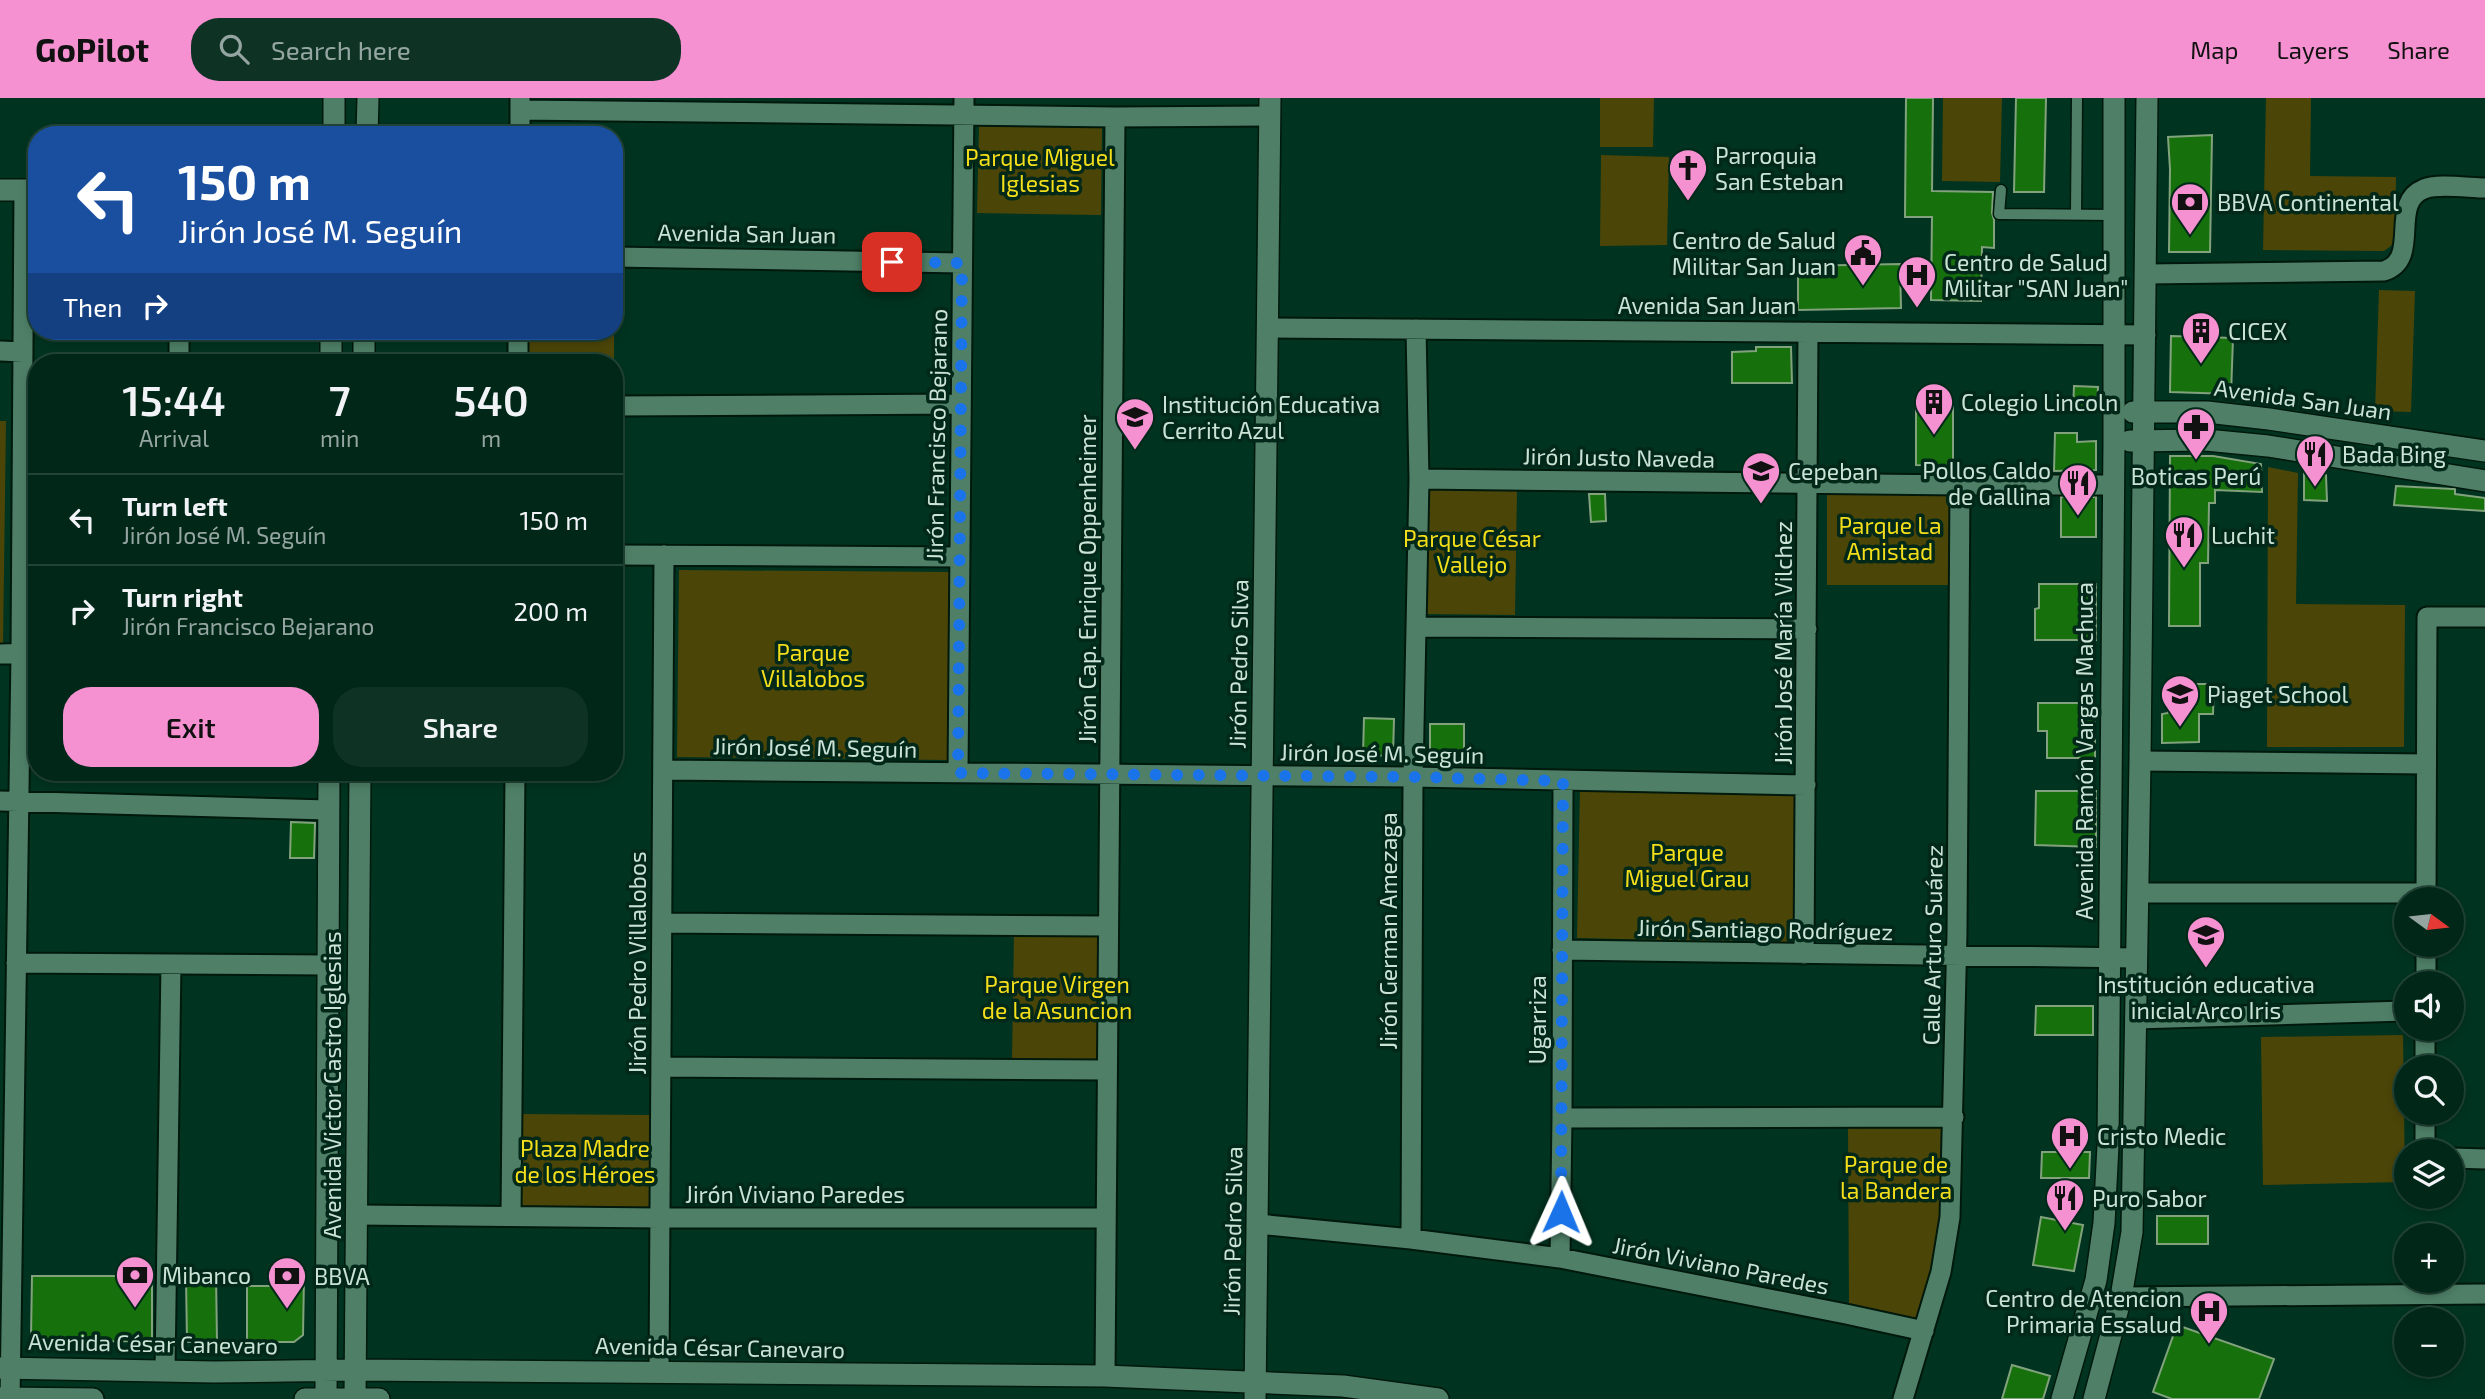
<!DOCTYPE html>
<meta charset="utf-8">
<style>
body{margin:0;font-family:"Exo 2",sans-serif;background:#0e3325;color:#f1f3f6;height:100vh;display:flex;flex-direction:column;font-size:26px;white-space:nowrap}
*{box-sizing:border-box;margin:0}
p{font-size:23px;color:#95a5a2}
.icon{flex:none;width:38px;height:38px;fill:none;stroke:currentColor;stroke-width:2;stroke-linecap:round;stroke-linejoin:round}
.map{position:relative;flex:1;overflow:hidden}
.drawer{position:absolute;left:28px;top:256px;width:595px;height:427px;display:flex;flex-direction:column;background:#002718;border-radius:28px;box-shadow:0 4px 10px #0003,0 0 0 2px #224437}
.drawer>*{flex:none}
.hud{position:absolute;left:28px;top:28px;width:595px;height:214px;border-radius:28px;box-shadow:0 4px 10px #0003,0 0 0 2px #224437;background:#1a4fa0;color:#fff;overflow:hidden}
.needle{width:46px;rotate:105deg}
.controls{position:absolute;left:2394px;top:789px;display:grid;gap:14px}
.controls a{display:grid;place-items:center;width:70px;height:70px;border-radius:50%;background:#002718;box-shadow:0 4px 10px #0003,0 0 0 2px #224437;font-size:35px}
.pin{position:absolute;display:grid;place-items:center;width:60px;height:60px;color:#fff;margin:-30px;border-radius:14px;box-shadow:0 4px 10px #0006}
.me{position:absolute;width:77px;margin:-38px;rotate:1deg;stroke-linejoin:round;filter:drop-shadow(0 0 5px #0008)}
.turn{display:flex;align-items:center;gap:24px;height:147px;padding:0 35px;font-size:32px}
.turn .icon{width:91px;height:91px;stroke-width:2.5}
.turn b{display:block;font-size:49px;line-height:60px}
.then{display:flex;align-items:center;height:66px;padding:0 35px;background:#0003;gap:14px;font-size:26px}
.eta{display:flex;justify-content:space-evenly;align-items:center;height:119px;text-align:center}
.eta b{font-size:42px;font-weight:600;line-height:49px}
.cta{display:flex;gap:14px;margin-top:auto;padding:14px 35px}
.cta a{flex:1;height:80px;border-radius:28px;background:#f590d1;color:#111;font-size:28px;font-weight:600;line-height:80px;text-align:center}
.cta a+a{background:#0e3325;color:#f1f3f6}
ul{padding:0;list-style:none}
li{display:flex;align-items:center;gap:21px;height:91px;padding:0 35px;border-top:2px solid #224437}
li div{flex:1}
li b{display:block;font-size:26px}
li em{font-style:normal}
header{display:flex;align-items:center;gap:42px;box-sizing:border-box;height:98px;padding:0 35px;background:#f590d1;color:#111}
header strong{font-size:33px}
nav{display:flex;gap:38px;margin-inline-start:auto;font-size:24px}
.search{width:490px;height:63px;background:#0e3325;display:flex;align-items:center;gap:18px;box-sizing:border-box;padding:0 24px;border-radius:28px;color:#95a5a2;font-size:26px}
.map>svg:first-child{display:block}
</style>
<header>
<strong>GoPilot</strong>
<div class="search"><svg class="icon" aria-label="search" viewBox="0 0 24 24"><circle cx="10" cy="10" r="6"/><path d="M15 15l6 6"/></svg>Search here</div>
<nav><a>Map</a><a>Layers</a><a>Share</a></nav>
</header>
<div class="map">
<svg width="2485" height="1301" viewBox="0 0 2485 1301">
<rect width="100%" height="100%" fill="#003420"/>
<path fill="#4c4508" d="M1600,0H1654L1653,49H1600Z
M1943,0H2002L2000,84L1942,83Z
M2266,0H2311L2310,78L2396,79L2395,139L2391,148L2384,153L2263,152Z
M979,28L1102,30L1101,117L977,115Z
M1601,57L1669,59L1667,147L1600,148Z
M614,167V273V264H526V233H614Z
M2379,192L2415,193L2411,314L2375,313Z
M0,323H6L3,546H0Z
M2268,369L2298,375L2296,506L2405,507L2404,649H2267Z
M1428,391H1517L1515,517L1427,516Z
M1952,393V487H1827V394Z
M679,472L950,474L948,662L677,659Z
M1580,690L1797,695L1793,845L1577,840Z
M1014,836L1101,837L1099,963L1012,962Z
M2403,937L2405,1084L2263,1087L2261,939Z
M521,1016L650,1017L649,1110L520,1109Z
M1848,1029H1947L1946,1116L1934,1174L1917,1226L1849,1207Z"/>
<path fill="#16700c" stroke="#81a27c" stroke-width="2" d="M1906,0H1933L1932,93L1993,94L1992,115L1994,122V150L1982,149L1981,203L1931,202L1932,119H1905Z
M2016,0H2046L2044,94H2014Z
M2212,37L2210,154H2169L2170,71L2168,39Z
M1900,166L1901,210L1798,212V168Z
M2171,238L2233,240L2231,296L2170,294Z
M1756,249H1791L1792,285H1732V254L1756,253Z
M2074,288L2098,289L2097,313L2073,312Z
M1916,307L1953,308V368L1916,367Z
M2055,335H2077V344L2096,343V372L2054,373Z
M2170,358H2213L2261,366L2262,394L2215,392V405H2209L2208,465H2200V528H2169Z
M2304,373L2326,377L2327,403L2304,402Z
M2396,388L2453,391H2455V396L2485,400V413L2394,407Z
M1589,396H1605L1606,423L1591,424Z
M2061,399H2096V439H2061Z
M2039,486H2096V542H2035V511L2039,510Z
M2185,586H2214L2213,616H2199V644L2162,645V616L2168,615L2169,593H2185Z
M2038,605H2095V660H2047V633H2038Z
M1364,620L1394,621L1393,658L1363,657Z
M1430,626H1464V660L1430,661Z
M2036,693H2096V749L2035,747Z
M291,724L315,725L314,760H290Z
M2036,908H2093V937H2035Z
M2042,1054H2090L2089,1080H2041Z
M2157,1118H2208V1146H2157Z
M2041,1119L2083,1127L2074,1173L2033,1167Z
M32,1178H152V1243L37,1244L31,1239Z
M216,1178L217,1243L187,1244L186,1179Z
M271,1179H304L303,1237L294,1244H247V1188H271Z
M2177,1227L2274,1261L2259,1301H2172L2153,1294Z
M2012,1267L2050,1278L2043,1301H2002Z"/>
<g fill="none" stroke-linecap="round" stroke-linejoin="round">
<g stroke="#01180d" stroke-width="13">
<path id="lane" d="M2001,92L1999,116L2114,117
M2076,116L2077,0"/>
</g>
<g stroke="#01180d" stroke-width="23">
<path id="street" d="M520,12L1115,19L1270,18
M520,37V1
M614,159L962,165
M2146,176L2384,173C2422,161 2388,105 2424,91C2437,85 2470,90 2485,90
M1268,230L2146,237
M0,253L23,254
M179,264V233
M518,264V233
M614,308L961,306
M1419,381L1960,387H2112
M614,457L960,459
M1416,529L1807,531
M0,556L37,555
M2140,663L2426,666
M663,672L1413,679L1806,687
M958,675L964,0
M0,703L328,712
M2138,795H2426
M2426,802L2427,519H2485
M662,825L1108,828
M1562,852L2136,860
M1804,856L1808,234
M16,865L328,867
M2426,886V847
M2135,921L2406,913
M661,969L1107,972
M2425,970V931
M1562,1020L1954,1019
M2425,1054V1015
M2452,1060L2485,1061
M358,1117L660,1120H1106
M511,1118L515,674
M1258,1126L1411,1141L1560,1160L1846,1216L1924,1233
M1411,1141L1413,679L1419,381L1416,231
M1560,1160L1562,1020L1563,683
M2121,1199L2485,1196
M165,1272L171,866
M659,1274L664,457
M1105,1278L1115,19
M10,1301L21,556L24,92
M1903,1301L1941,1174L1950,1119L1957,835L1960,387"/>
</g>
<g stroke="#01180d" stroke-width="24">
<path id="secondary" d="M334,37V0
M367,37L368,0
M0,92H37
M331,264V233
M364,264V233
M2133,314H2207L2269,321L2485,353
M2130,343L2206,342L2268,348L2485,383
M0,1270L214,1274L355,1272L1105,1278L1343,1288L1438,1301
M0,1300L93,1301
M305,1301H379
M326,1301L329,674
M355,1301L360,674
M1255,1301L1270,0
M2062,1301L2096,1182L2104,1125L2108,1047L2114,343V0
M2094,1301L2121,1199L2132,1134L2140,663L2147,0"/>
</g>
<use href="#lane" stroke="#4f8067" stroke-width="10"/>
<use href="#street" stroke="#4f8067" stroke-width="19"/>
<use href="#secondary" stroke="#4f8067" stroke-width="21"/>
</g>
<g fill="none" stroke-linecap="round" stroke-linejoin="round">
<path stroke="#1a73e8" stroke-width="12" stroke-dasharray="0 21.6" d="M892,164L962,165L958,675L1413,679L1563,683L1561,1114"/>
</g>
<defs>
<g id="church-pin" transform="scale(2.0125)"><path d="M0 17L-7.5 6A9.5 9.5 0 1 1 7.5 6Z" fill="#f590d1" stroke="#012819"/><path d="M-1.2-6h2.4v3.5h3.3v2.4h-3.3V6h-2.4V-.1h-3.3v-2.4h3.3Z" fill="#111"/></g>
<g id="bank-pin" transform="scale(2.0125)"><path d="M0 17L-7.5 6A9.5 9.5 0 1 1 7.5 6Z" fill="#f590d1" stroke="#012819"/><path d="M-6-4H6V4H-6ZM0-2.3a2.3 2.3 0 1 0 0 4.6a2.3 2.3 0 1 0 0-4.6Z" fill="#111"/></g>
<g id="civic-pin" transform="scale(2.0125)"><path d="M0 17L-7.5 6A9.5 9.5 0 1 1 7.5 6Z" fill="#f590d1" stroke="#012819"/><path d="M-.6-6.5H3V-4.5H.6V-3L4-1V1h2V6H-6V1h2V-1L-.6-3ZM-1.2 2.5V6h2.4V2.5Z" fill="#111"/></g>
<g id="hospital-pin" transform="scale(2.0125)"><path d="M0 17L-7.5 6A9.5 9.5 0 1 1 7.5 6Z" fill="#f590d1" stroke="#012819"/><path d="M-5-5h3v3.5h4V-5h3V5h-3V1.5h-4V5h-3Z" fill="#111"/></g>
<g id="building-pin" transform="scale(2.0125)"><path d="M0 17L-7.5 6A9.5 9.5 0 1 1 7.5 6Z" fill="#f590d1" stroke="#012819"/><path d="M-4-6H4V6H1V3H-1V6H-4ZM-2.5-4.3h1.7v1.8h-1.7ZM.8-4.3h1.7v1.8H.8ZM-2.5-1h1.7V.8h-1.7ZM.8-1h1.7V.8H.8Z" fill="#111"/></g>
<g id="school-pin" transform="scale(2.0125)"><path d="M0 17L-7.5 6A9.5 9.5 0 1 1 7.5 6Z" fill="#f590d1" stroke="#012819"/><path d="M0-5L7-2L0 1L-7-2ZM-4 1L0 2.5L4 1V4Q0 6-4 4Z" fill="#111"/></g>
<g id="pharmacy-pin" transform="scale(2.0125)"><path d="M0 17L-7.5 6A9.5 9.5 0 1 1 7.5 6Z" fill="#f590d1" stroke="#012819"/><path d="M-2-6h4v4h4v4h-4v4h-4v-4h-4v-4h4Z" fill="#111"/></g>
<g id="restaurant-pin" transform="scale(2.0125)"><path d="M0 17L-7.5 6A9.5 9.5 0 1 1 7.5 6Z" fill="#f590d1" stroke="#012819"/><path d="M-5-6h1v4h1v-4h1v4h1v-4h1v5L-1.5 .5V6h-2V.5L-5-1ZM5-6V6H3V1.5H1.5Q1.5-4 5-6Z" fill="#111"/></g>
<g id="university-pin" transform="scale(2.0125)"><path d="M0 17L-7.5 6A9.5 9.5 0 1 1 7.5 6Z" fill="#f590d1" stroke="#012819"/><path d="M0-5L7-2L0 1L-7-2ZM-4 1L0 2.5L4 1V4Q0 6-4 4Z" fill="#111"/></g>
</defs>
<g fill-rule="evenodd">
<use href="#church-pin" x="1688" y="70"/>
<use href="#bank-pin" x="2190" y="104"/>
<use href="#civic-pin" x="1863" y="155"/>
<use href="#hospital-pin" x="1917" y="177"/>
<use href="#building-pin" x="2201" y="233"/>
<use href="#building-pin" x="1934" y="304"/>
<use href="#school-pin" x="1135" y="319"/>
<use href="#pharmacy-pin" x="2196" y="329"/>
<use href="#restaurant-pin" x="2315" y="356"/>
<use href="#university-pin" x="1761" y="373"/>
<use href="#restaurant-pin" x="2078" y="385"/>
<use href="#restaurant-pin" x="2184" y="437"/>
<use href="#school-pin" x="2180" y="596"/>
<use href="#school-pin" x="2206" y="837"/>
<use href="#hospital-pin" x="2070" y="1038"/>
<use href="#restaurant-pin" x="2065" y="1100"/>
<use href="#bank-pin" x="135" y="1177"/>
<use href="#bank-pin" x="287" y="1178"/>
<use href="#hospital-pin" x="2209" y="1213"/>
</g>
<g text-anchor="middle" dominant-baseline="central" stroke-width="7" stroke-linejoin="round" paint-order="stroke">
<g font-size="23" fill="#cae3d5" stroke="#012819" text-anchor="start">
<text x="1715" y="57">Parroquia<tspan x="1715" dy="26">San Esteban</tspan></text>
<text x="2217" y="104">BBVA Continental</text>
<text x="1836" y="142" text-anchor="end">Centro de Salud<tspan x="1836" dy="26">Militar San Juan</tspan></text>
<text x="1944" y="164">Centro de Salud<tspan x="1944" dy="26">Militar "SAN Juan"</tspan></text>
<text x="2228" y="233">CICEX</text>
<text x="1961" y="304">Colegio Lincoln</text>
<text x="1162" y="306">Institución Educativa<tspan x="1162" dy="26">Cerrito Azul</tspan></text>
<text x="2342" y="356">Bada Bing</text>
<text x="2051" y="372" text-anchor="end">Pollos Caldo<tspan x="2051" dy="26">de Gallina</tspan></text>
<text x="1788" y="373">Cepeban</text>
<text x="2196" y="378" text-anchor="middle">Boticas Perú</text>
<text x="2211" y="437">Luchit</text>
<text x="2207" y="596">Piaget School</text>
<text x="2206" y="886" text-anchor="middle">Institución educativa<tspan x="2206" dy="26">inicial Arco Iris</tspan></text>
<text x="2097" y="1038">Cristo Medic</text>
<text x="2092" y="1100">Puro Sabor</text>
<text x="162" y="1177">Mibanco</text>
<text x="314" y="1178">BBVA</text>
<text x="2182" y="1200" text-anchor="end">Centro de Atencion<tspan x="2182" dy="26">Primaria Essalud</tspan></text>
</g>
<g font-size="23" fill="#f4de1b" stroke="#012819">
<text x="1040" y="59">Parque Miguel<tspan x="1040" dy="26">Iglesias</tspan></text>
<text x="1890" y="427">Parque La<tspan x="1890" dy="26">Amistad</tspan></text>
<text x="1472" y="440">Parque César<tspan x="1472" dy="26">Vallejo</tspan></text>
<text x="813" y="554">Parque<tspan x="813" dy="26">Villalobos</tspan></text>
<text x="1687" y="754">Parque<tspan x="1687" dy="26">Miguel Grau</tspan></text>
<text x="1057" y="886">Parque Virgen<tspan x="1057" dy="26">de la Asuncion</tspan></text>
<text x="585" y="1050">Plaza Madre<tspan x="585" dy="26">de los Héroes</tspan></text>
<text x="1896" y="1066">Parque de<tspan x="1896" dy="26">la Bandera</tspan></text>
</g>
<g font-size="23" fill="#cae3d5" stroke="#012819">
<text transform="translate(747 135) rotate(1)">Avenida San Juan</text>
<text x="1707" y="207">Avenida San Juan</text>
<text transform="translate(2303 301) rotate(8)">Avenida San Juan</text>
<text transform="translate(936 337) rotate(-89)">Jirón Francisco Bejarano</text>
<text transform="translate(1619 359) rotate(1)">Jirón Justo Naveda</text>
<text transform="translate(1087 481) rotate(-90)">Jirón Cap. Enrique Oppenheimer</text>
<text transform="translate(1783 545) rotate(-90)">Jirón José María Vilchez</text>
<text transform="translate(1238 566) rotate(-89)">Jirón Pedro Silva</text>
<text transform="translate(815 649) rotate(1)">Jirón José M. Seguín</text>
<text transform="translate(2084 653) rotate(-90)">Avenida Ramón Vargas Machuca</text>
<text transform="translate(1382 655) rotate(1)">Jirón José M. Seguín</text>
<text transform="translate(1765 831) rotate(1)">Jirón Santiago Rodríguez</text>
<text transform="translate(1388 833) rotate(-90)">Jirón German Amezaga</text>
<text transform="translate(1932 847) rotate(-89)">Calle Arturo Suárez</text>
<text transform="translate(637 865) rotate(-90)">Jirón Pedro Villalobos</text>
<text transform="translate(1537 922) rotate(-90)">Ugarriza</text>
<text transform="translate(332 987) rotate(-90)">Avenida Victor Castro Iglesias</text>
<text x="795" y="1096">Jirón Viviano Paredes</text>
<text transform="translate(1232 1133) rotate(-89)">Jirón Pedro Silva</text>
<text transform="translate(1721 1167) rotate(11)">Jirón Viviano Paredes</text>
<text transform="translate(153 1245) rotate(1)">Avenida César Canevaro</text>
<text transform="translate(720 1249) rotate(1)">Avenida César Canevaro</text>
</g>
</g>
</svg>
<div class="controls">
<a><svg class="needle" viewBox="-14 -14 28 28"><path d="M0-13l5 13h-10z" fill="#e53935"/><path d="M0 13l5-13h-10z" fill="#95a5a2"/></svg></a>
<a><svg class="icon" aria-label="sound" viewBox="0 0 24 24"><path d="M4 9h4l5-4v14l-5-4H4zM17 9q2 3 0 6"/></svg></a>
<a><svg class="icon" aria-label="search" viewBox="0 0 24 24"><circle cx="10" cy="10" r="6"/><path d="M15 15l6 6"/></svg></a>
<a><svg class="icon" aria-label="layers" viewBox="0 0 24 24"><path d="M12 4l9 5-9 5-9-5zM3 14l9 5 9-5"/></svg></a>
<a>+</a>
<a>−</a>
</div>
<div class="pin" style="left:892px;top:164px;background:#d93025"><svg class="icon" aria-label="arrive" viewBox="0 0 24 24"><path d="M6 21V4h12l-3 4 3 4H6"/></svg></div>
<svg class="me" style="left:1561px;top:1114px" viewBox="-20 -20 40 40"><path d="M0-17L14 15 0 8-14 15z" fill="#1a73e8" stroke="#fff" stroke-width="4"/></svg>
<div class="hud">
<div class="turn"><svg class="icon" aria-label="left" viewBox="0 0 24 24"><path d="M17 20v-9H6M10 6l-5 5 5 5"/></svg><div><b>150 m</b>Jirón José M. Seguín</div></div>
<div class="then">Then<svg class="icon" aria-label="right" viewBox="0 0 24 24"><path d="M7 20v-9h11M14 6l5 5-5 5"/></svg></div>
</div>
<section class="drawer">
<div class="eta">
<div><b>15:44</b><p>Arrival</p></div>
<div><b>7</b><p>min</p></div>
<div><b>540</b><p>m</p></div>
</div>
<ul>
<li><svg class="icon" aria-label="left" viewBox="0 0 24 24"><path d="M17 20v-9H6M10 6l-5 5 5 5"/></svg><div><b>Turn left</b><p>Jirón José M. Seguín</p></div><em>150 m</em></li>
<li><svg class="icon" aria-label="right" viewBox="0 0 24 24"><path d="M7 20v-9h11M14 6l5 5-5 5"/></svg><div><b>Turn right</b><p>Jirón Francisco Bejarano</p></div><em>200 m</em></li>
</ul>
<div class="cta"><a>Exit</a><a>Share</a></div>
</section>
</div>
